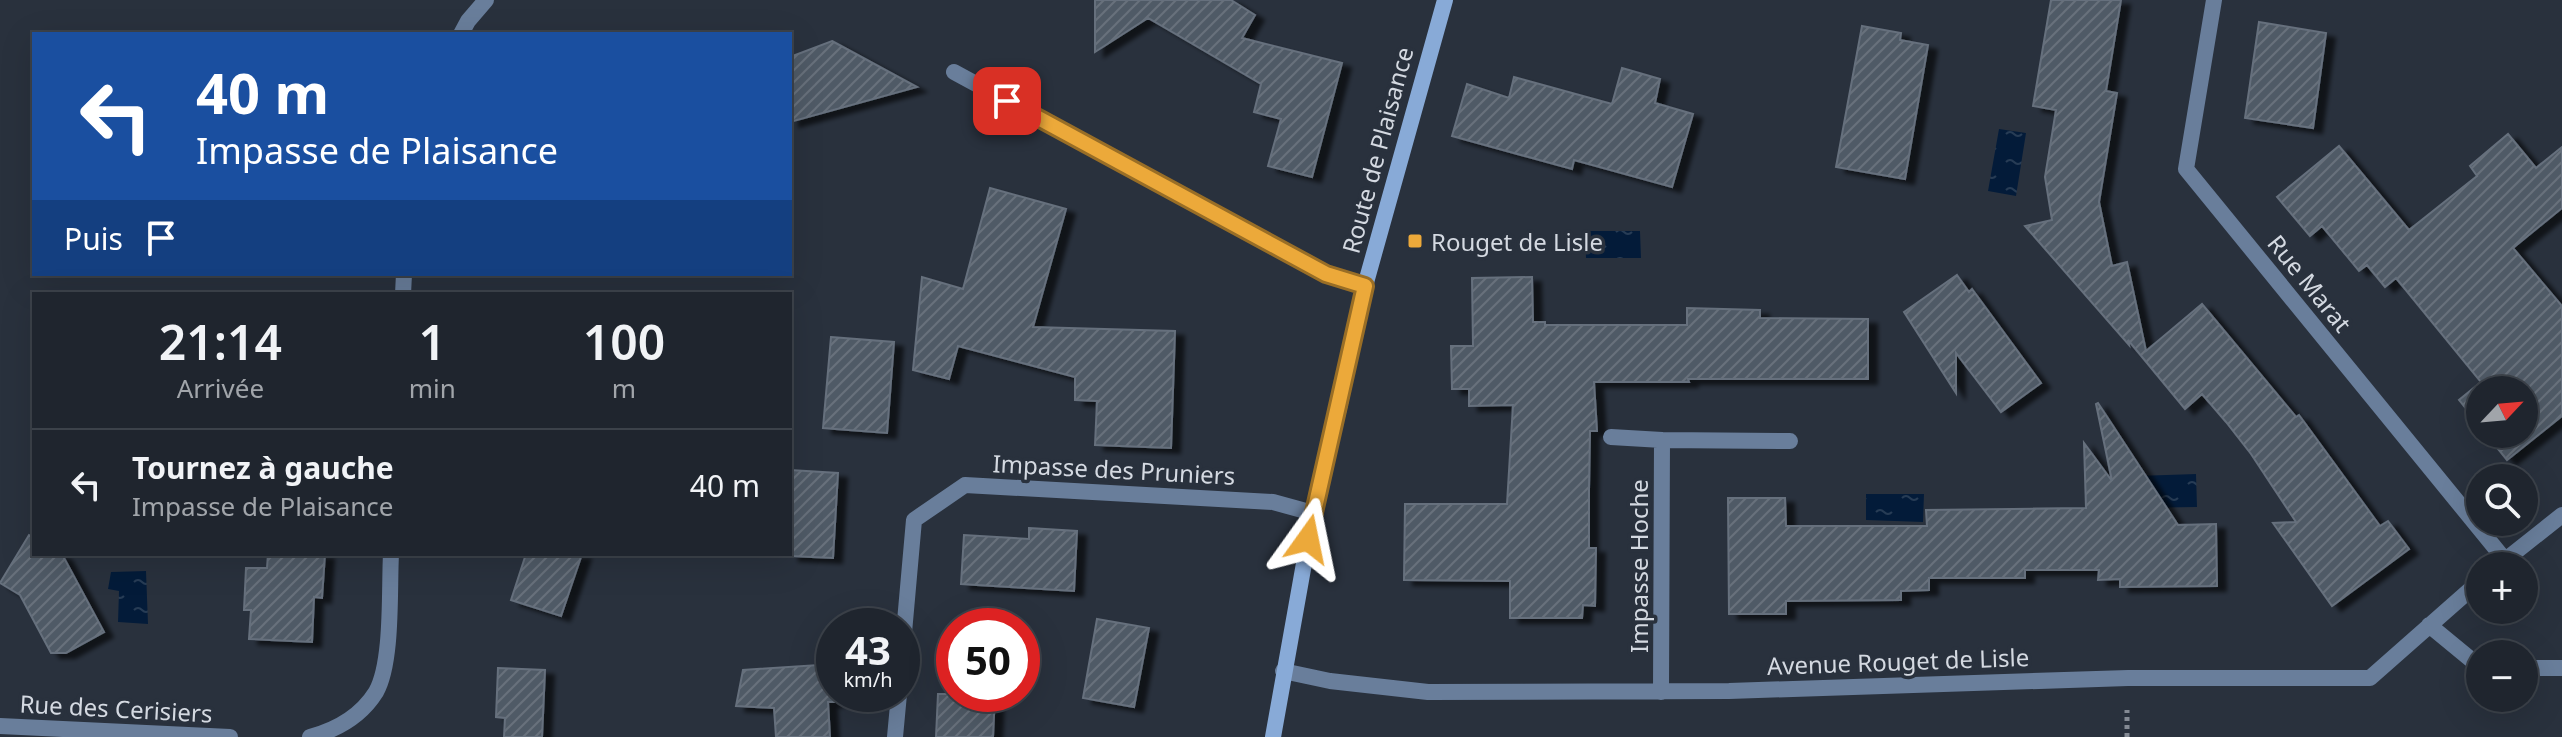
<!DOCTYPE html>
<html lang="fr">
<meta charset="utf-8">
<style>
body{margin:0;font-family:"Noto Sans",sans-serif;background:#2c313a;color:#f1f3f6;height:100vh;display:flex;flex-direction:column;font-size:30px;white-space:nowrap}
*{box-sizing:border-box;margin:0}
p{font-size:26px;color:#a1a5aa}
.icon{flex:none;width:44px;height:44px;fill:none;stroke:currentColor;stroke-width:2;stroke-linecap:round;stroke-linejoin:round}
.map{position:relative;flex:1;overflow:hidden}
.panel{position:absolute;left:32px;top:292px;width:760px;height:264px;display:flex;flex-direction:column;background:#1f252e;border-radius:0px;box-shadow:0 8px 32px #0002,0 0 0 2px #3c424a}
.panel>*{flex:none}
.guide{position:absolute;left:32px;top:32px;width:760px;height:244px;border-radius:0px;box-shadow:0 8px 32px #0002,0 0 0 2px #3c424a;background:#1a4fa0;color:#fff;overflow:hidden}
.needle{width:52px;rotate:64deg}
.tools{position:absolute;left:2466px;top:376px;display:grid;gap:16px}
.tools a{display:grid;place-items:center;width:72px;height:72px;border-radius:50%;background:#1f252e;box-shadow:0 8px 32px #0002,0 0 0 2px #3c424a;font-size:40px}
.speed{position:absolute;left:816px;top:608px;display:flex;gap:16px;font-size:40px;font-weight:700;text-align:center}
.speed>*{display:grid;place-content:center;width:104px;height:104px;border-radius:50%;background:#1f252e;box-shadow:0 8px 32px #0002,0 0 0 2px #3c424a;line-height:1}
.speed small{font-size:20px;font-weight:400}
.speed .limit{border:12px solid #d22;background:#fff;color:#111}
.pin{position:absolute;display:grid;place-items:center;width:68px;height:68px;color:#fff;margin:-34px;border-radius:16px;box-shadow:0 4px 12px #0006}
.me{position:absolute;width:88px;margin:-44px;rotate:12deg;stroke-linejoin:round;filter:drop-shadow(0 0 6px #0008)}
.turn{display:flex;align-items:center;gap:28px;height:168px;padding:0 32px;font-size:36px}
.turn .icon{width:104px;height:104px;stroke-width:2.5}
.turn b{display:block;font-size:56px;line-height:68px}
.then{display:flex;align-items:center;height:76px;padding:0 32px;background:#0003;gap:16px;font-size:30px}
.eta{display:flex;justify-content:space-evenly;align-items:center;height:136px;text-align:center}
.eta b{font-size:48px;font-weight:600;line-height:56px}
ul{padding:0;list-style:none}
li{display:flex;align-items:center;gap:24px;height:112px;padding:0 32px;border-top:2px solid #3c424a}
li div{flex:1}
li b{display:block;font-size:30px}
li em{font-style:normal}
.map>svg:first-child{display:block}
</style>
<div class="map">
<svg width="2562" height="737" viewBox="0 0 2562 737">
<defs>
<pattern id="water-ripples" width="26" height="14" patternUnits="userSpaceOnUse" patternTransform="scale(2)"><rect width="26" height="14" fill="#031b39"/><path d="M2 4q2-2 4 0t4 0M15 11q2-2 4 0t4 0" fill="none" stroke="#273c55"/></pattern>
<pattern id="building-hatch" width="6" height="6" patternUnits="userSpaceOnUse" patternTransform="scale(2)"><rect width="6" height="6" fill="#505a66"/><path d="M-1 1l2-2M0 6l6-6M5 7l2-2" fill="none" stroke="#68717c"/></pattern>
<filter id="shadow"><feDropShadow dx="9" dy="5" stdDeviation="2" flood-color="#0009"/></filter>
</defs>
<rect width="100%" height="100%" fill="#29313d"/>
<path fill="url(#water-ripples)" d="M1999,129L2026,133L2016,196L1988,191Z
M1585,231H1640L1641,258H1586Z
M2196,474L2197,507L2137,508L2136,476Z
M1866,494H1924L1923,522L1866,520Z
M146,571L148,624L118,622L119,591L108,589L111,572Z"/>
<path fill="url(#building-hatch)" stroke="#66707d" stroke-width="2" filter="url(#shadow)" d="M1095,0H1231L1255,15L1242,38L1342,63L1312,177L1268,166L1281,119L1254,112L1261,84L1148,18L1095,52Z
M2051,0H2121L2106,91L2117,93L2099,202L2112,266L2127,262L2146,351L2202,304L2296,417L2299,415L2380,526L2388,521L2409,549L2332,606L2273,523L2296,522L2251,454L2226,422L2202,394L2185,409L2128,340L2129,345L2025,226L2052,220L2045,177L2056,110L2033,106Z
M2259,22L2326,33L2313,128L2245,118Z
M1862,26L1901,33L1900,40L1928,45L1905,179L1836,167Z
M832,41L917,87L790,122V57Z
M1622,68L1660,79L1655,103L1693,114L1672,187L1574,160L1572,169L1452,136L1467,84L1509,98L1514,77L1612,104Z
M2508,134L2536,168L2562,147V208L2513,248L2562,306V416L2507,460L2486,434H2524V390H2480V426L2459,400L2481,382L2396,278L2385,287L2367,265L2359,271L2322,226L2310,236L2277,197L2339,146L2409,230L2477,176L2470,166Z
M990,188L1066,209L1033,327L1175,331L1171,448L1095,445L1097,401L1075,400V377L958,346L949,379L913,370L922,277L963,289Z
M1957,275L1969,292L1972,289L2041,383L2001,412L1956,353V393L1904,312Z
M1532,277L1533,322H1545V325H1687V308L1760,310V318L1868,319V379H1688L1689,382H1594L1597,431H1590L1589,489V548H1596L1595,606L1583,605L1582,618H1510V581L1404,580L1405,504H1507L1513,405L1469,406V389H1452L1451,346H1473L1472,278Z
M831,337L894,342L887,433L823,428Z
M2098,403L2178,525L2216,524L2217,586L2120,587V579L2098,580L2099,570H2025V578H1929V590L1901,591V600L1786,601V614H1729L1728,498H1785L1786,526H1927L1926,510L2086,508L2084,443L2112,481L2096,404Z
M790,470L838,473L833,558L790,556Z
M1029,528L1077,531L1074,591L961,584L964,535L1029,539Z
M29,535L34,538V554H59L63,556L104,632L66,653H51L20,595L0,583Z
M268,554H325L322,598L314,597L312,642L249,639L251,610H244L246,568H267Z
M526,554H582L561,616L511,600Z
M1097,619L1149,628L1134,707L1083,698Z
M834,664V702H828L830,737H776L774,708L736,706L743,670Z
M498,668L545,670L542,737H504L505,718L496,717Z
M938,694H995L993,737H936Z"/>
<g fill="none" stroke-linecap="round" stroke-linejoin="round">
<path stroke="#848a94" stroke-width="5" stroke-dasharray="4 4" stroke-linecap="butt" d="M2127,737V710"/>
<path stroke="#697e9b" stroke-width="16" d="M2214,0L2186,169L2505,560
M461,34L468,21L486,0
M954,72L1326,274L1365,286
M403,294L404,274
M1611,437L1662,440
M2499,565L2562,515
M2429,625L2480,667
M902,655L914,520L965,485L1273,502L1313,513
M2524,668H2562
M1283,671L1330,681L1428,692L1729,691L2128,678H2370L2480,581
M1661,692L1662,440L1790,441
M0,726L230,737
M310,737C336,730 361,716 376,692C393,662 389,589 391,554
M895,737L899,694"/>
<path stroke="#88aad7" stroke-width="16" d="M1273,737L1313,513L1339,408L1365,286L1445,0"/>
</g>
<g fill="none" stroke-linecap="round" stroke-linejoin="round">
<g stroke="#996e26" stroke-width="20">
<path id="route" d="M1007,101L1326,274L1365,286L1308,539"/>
</g>
<use href="#route" stroke="#eca93a" stroke-width="14"/>
</g>
<rect fill="#eca93a" stroke="#29313d" stroke-width="3" x="1407" y="233" width="16" height="16" rx="4"/>
<g text-anchor="middle" dominant-baseline="central" stroke-width="7" stroke-linejoin="round" paint-order="stroke">
<g font-size="24" fill="#d4d9e1" stroke="#29313d">
<text transform="translate(1377 150) rotate(-75)">Route de Plaisance</text>
<text transform="translate(2310 283) rotate(51)">Rue Marat</text>
<text transform="translate(1114 469) rotate(3)">Impasse des Pruniers</text>
<text transform="translate(1638 566) rotate(-90)">Impasse Hoche</text>
<text transform="translate(1898 661) rotate(-2)">Avenue Rouget de Lisle</text>
<text transform="translate(116 708) rotate(3)">Rue des Cerisiers</text>
</g>
<g font-size="24" fill="#d4d9e1" stroke="#29313d" text-anchor="start">
<text x="1431" y="241">Rouget de Lisle</text>
</g>
</g>
</svg>
<div class="tools">
<a><svg class="needle" viewBox="-14 -14 28 28"><path d="M0-13l5 13h-10z" fill="#e53935"/><path d="M0 13l5-13h-10z" fill="#a1a5aa"/></svg></a>
<a><svg class="icon" aria-label="search" viewBox="0 0 24 24"><circle cx="10" cy="10" r="6"/><path d="M15 15l6 6"/></svg></a>
<a>+</a>
<a>−</a>
</div>
<div class="speed"><div>43<small>km/h</small></div><div class="limit">50</div></div>
<div class="pin" style="left:1007px;top:101px;background:#d93025"><svg class="icon" aria-label="arrive" viewBox="0 0 24 24"><path d="M6 21V4h12l-3 4 3 4H6"/></svg></div>
<svg class="me" style="left:1308px;top:539px" viewBox="-20 -20 40 40"><path d="M0-17L14 15 0 8-14 15z" fill="#eca93a" stroke="#fff" stroke-width="4"/></svg>
<div class="guide">
<div class="turn"><svg class="icon" aria-label="left" viewBox="0 0 24 24"><path d="M17 20v-9H6M10 6l-5 5 5 5"/></svg><div><b>40 m</b>Impasse de Plaisance</div></div>
<div class="then">Puis<svg class="icon" aria-label="arrive" viewBox="0 0 24 24"><path d="M6 21V4h12l-3 4 3 4H6"/></svg></div>
</div>
<section class="panel">
<div class="eta">
<div><b>21:14</b><p>Arrivée</p></div>
<div><b>1</b><p>min</p></div>
<div><b>100</b><p>m</p></div>
</div>
<ul>
<li><svg class="icon" aria-label="left" viewBox="0 0 24 24"><path d="M17 20v-9H6M10 6l-5 5 5 5"/></svg><div><b>Tournez à gauche</b><p>Impasse de Plaisance</p></div><em>40 m</em></li>
</ul>
</section>
</div>
